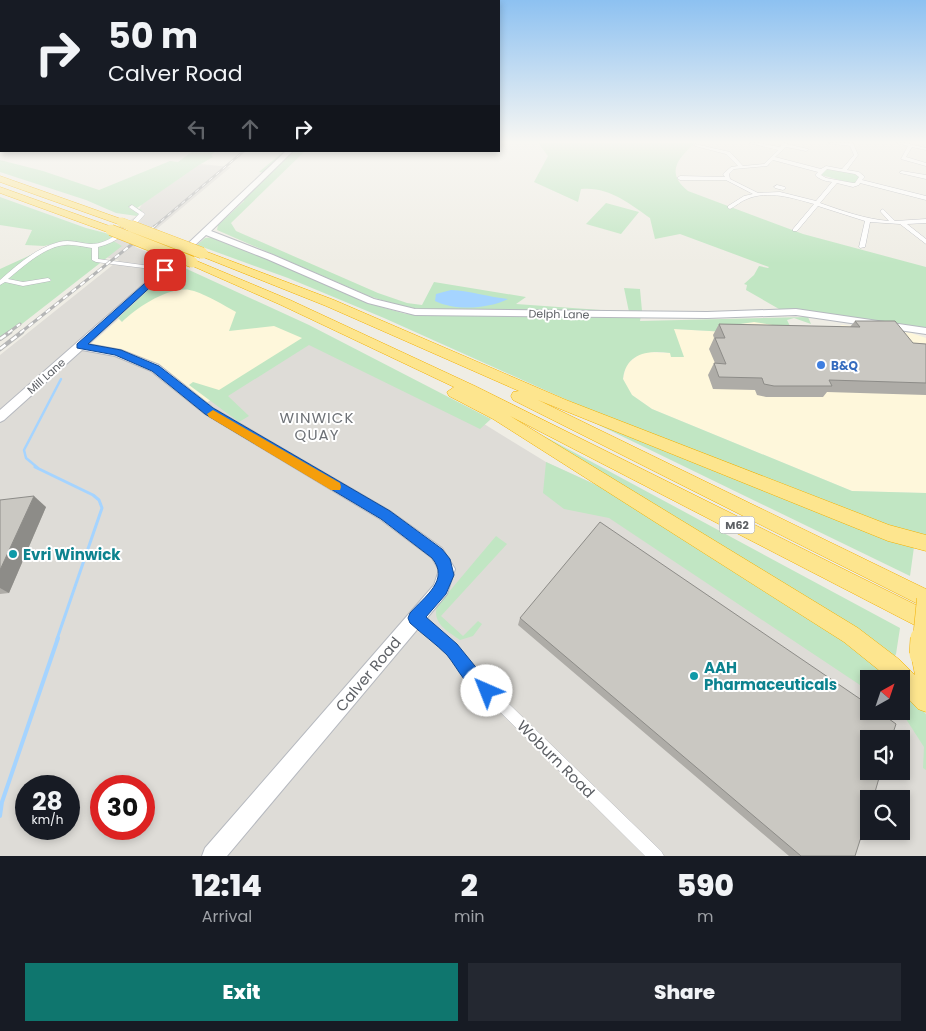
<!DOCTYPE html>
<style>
body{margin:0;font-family:Poppins,sans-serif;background:#242831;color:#f1f3f6;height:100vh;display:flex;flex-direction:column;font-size:19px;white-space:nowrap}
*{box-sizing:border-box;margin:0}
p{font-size:16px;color:#9ea1a6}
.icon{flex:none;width:28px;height:28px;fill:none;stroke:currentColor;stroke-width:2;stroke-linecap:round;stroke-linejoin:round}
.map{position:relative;height:856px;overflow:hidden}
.side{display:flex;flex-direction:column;background:#171b24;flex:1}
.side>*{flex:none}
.top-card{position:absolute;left:0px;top:0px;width:500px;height:152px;box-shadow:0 2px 8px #0003;background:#171b24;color:#f1f3f6;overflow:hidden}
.needle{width:32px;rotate:40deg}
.controls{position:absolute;left:860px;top:670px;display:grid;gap:10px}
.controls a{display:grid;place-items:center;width:50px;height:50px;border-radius:0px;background:#171b24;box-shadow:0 2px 8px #0003;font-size:25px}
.speed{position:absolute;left:15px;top:775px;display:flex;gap:10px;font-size:25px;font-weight:700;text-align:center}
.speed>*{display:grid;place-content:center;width:65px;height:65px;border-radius:50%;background:#171b24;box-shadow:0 2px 8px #0003;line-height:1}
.speed small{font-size:12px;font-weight:400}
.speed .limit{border:8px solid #d22;background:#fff;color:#111}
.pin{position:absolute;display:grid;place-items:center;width:42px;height:42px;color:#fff;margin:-21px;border-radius:10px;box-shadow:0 2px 8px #0006}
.me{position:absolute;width:55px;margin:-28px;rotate:316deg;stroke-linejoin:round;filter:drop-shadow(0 0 4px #0008)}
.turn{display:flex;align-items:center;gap:18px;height:105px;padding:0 25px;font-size:22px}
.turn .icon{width:65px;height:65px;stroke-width:2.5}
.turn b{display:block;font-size:35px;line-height:42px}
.lanes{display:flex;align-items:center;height:48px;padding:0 25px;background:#0003;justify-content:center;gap:25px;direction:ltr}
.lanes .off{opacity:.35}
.eta{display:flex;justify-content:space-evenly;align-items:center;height:85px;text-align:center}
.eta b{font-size:30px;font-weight:800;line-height:35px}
.button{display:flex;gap:10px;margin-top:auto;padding:10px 25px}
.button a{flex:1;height:58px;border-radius:0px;background:#0f766e;color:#fff;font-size:20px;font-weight:800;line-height:58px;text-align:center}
.button a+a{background:#242831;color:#f1f3f6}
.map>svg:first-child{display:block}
</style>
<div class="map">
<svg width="926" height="856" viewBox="0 0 926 856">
<rect width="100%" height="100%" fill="#efede5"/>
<path fill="#fef7db" d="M176,268L315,334L203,406L89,346Z
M754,322L833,329L842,325L911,333L926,338V493L852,491L652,409L632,395L627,387L623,379L626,365L638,355L645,352L670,353L674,329L726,332L733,325Z"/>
<path fill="#dedcd7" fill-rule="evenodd" d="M200,164L231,167L135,247L169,261L158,271L170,273L89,345L131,357L203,405L315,334L476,419L546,462L616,494L869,679V711H901L926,714V856H0V355L119,260L99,256L96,244L135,217L142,204ZM869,739H901V771H869ZM26,786H69V829H26ZM101,786H144V829H101ZM869,799H901V831H869Z"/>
<path fill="#c1e6c3" d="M538,143H695C678,158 665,173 688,191L803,234L926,267V328L779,309L746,290L747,285L744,284L754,275L759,266L768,268L769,267L680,234L655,239L650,218C629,203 608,186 581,189L578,202L534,182L548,156Z
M193,151H216L211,155L213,157L199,165L137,208L142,210L137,216L116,213L86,200L0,172V160L43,171L99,190L170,161L178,162Z
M284,151H305L231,223L236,231L378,293L407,303L422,305L434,282L526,297L516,304L629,312L624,288L640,289L642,311L640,321L808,317L811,324L794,318L787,320L791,328L754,322L733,325L727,332L674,329L684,357H671L670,353C648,350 626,353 623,379L632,395L652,409L852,491L926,493V536L903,532L603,416L384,318L288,278L197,245L205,238L214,237L381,307L406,314L435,316L428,310L400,306L369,296L217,230L218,225L244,201L245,193L266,173L259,172Z
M826,168L856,174L860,176L854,184L821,175Z
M0,197L86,228L113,235L110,239L122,246L0,341V269L57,243L44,246L25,245L32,230L0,225Z
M606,203L639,212L621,234L586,224Z
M176,264L309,325L491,419L480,429L309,345L228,396L249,416L239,422L189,385L193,382L219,390L302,338L274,326L229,331L236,312C223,305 209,296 194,291C173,283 137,307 122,322L118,318Z
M568,410L914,547L910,576Z
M540,434L900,628L896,654L893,660Z
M546,462L616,494L847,640L895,679H869V691L609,518L564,509L543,493Z
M496,536L507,544L441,616L463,636L478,621L482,624L473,636L460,640C448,631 432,624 437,606Z
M901,685L926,714V770L923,768L924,747L904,716L898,711H901Z"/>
<path fill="#a5d4ff" d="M451,290C471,291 489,297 508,299C488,309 455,311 435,301L436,294Z"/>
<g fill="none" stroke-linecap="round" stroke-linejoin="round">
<path stroke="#a5d4ff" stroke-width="2.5" d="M38,468L26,458L24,450L61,379"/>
<path stroke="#a5d4ff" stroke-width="3" d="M35,467L93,495L99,500L102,508L57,639"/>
<path stroke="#a5d4ff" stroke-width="4" d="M0,816L2,802L58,638"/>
<g stroke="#b5b7bc" stroke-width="1">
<path id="street" d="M749,143H758L780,147L783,143H787V144L808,149V150L806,151L786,147L775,157L821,169L826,166L842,169L854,155L850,146L828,143H853L858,155L847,170L859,172L865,177L862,180L926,196V200L860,183L859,185L853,187L837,183L820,203C843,211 865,219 889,221L880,211L883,209L895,221L926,219V223L907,224L926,239V244L900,224L870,222L865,247L860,248L859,247L865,221L818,206L797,231H793V229L814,204C793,198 768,190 747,199C741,201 736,206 730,209L728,208V206L744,196L753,194L726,180H680L677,178L680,176L725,177L723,174L731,167L738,166L726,154L695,146V144L730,152L743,166L764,164L778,150ZM773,160L818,172L815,175C820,180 826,181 832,182L816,201L780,192L758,193L730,179L729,174L734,169L767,166ZM827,169L855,174L859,177L855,183H853L826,178L821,175Z
M897,143H905L926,148V150L912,147L906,157L926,163V166L901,159L908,146Z
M902,171L926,175V179L900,173V172Z
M777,185L785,187L786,188L783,190L775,188L774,187Z
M132,205L145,214C133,229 117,243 98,247V259L165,268L167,269V271L96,262L92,260V248C83,247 74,244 65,245C44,247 24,266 8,279L23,282L48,278L51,280L50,281L23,286L5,282L0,285V280C17,265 36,248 59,242C70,239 79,243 90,244C109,245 127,227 139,214L130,208L129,207Z
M416,612L420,614L456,645L477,673L661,851L664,856H645L469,681L448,653L412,622L410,618L412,614Z"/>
</g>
<g stroke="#b6b9bf" stroke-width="2">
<path id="secondary" d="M286,151H293L211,231L273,255L374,299L415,309L707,312L796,309L926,328V334L796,315L707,318L415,315L368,303L267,259L206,235L88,344L121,350L159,365L213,408L390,511L442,548L455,569L447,594L227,856H202L205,848L434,585L439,570L432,558L380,519L205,414L151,371L115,356L82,350L4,420L0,422V410L162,268Z"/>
</g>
<g stroke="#f3b001" stroke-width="1">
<path id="highway" d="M0,176L124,220L126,222L118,224L0,182Z
M0,187L115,228L116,230L107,232L0,193Z
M202,250L334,300L566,400L889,525L926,535V551L888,541L538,400L926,589V608L513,400L511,396L513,392L519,391L326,306L198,255L197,253Z
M192,259L290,300L475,386L926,610V631L510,416L858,628L900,660L915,675L911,654L914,647L921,644L926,646V712L918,709L901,691V679H890L844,642L493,419L449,396L447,392L454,387L281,305L188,264L187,262Z"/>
</g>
<use href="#street" fill="#fff" fill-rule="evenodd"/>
<use href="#secondary" fill="#fff" fill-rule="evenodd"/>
<use href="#highway" fill="#fde58e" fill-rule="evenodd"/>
<g stroke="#b5b6b6" stroke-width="2.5">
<path id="rail-far2" d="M154,227L244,151"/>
</g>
<g stroke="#b5b6b6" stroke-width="3">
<path id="rail-far1" d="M8,333L20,324
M20,333L155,226"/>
</g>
<g stroke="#b5b6b6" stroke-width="4.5">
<path id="rail" d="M0,339L10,332
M0,349L22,332"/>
</g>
<use href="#rail-far2" stroke="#fff" stroke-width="1" stroke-dasharray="4.5" stroke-linecap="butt"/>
<use href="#rail-far1" stroke="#fff" stroke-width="2" stroke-dasharray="5.5" stroke-linecap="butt"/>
<use href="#rail" stroke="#fff" stroke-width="2.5" stroke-dasharray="7" stroke-linecap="butt"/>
<g stroke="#f3b001" stroke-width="9" stroke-linecap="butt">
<path id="highway-bridge-far3" d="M121,222L134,227"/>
</g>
<g stroke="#f3b001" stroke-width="12" stroke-linecap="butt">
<path id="highway-bridge-far2" d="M131,226L202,253
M111,230L192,262"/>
</g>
<g stroke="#f3b001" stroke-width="19" stroke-linecap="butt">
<path id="highway-bridge-far1" d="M922,639L926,599"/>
</g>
<g stroke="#f3b001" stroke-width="24" stroke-linecap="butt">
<path id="highway-bridge" d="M921,654L922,638"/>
</g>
<use href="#highway-bridge-far3" stroke="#fde58e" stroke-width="9"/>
<use href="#highway-bridge-far2" stroke="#fde58e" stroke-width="11"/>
<use href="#highway-bridge-far1" stroke="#fde58e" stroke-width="18"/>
<use href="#highway-bridge" stroke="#fde58e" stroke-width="23"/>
</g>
<path fill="#aeaca7" d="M855,321L913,343L926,344V395L827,392L823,397H766L757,395L755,390L713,389L708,375L714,363H715L709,349L714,338L713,335L719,324L850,327Z
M0,500L46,507L9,593L0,594Z
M520,618L855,856H789L518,625Z"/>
<path fill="#8d8c88" d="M34,496L46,507L9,593L0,588V570Z"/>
<path fill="#cac8c2" stroke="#8d8c88" d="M855,321H895L913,343L926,344V383L829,380L832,386H774L764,384L762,378L719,377L714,363L726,364L715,338H725L719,324L860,327Z
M34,496L0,570V500Z
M600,522L869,705V711H878L896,724L891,739H869V771H881L873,799H869V812L855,856H801L520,618Z"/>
<linearGradient id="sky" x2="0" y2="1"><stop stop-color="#8dc1f1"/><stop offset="0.54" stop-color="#f8f7f3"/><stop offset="1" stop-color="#f8f7f3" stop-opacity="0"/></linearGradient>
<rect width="926" height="263" fill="url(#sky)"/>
<path fill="#1a73e8" stroke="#114b97" d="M162,268L169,270L88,344L121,350L159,366L213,408L390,511L442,549L450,559L454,575L446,594L426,617L457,644L479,671L493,685L495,691L493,697L487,699C468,691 459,670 447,655C436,644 422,634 410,623L408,618L410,613C425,596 450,580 432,558L381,519L205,414L152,371L115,355L77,348V344Z"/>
<path fill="#f59e0b" d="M213,410L340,483L341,487L340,490H331L209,417L207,414Z"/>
<circle fill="#3f7fe0" stroke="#fff" stroke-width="2" cx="821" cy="365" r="5"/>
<g fill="#0f9aa8" stroke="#fff" stroke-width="2">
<circle cx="13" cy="554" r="5"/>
<circle cx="694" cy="676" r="5"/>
</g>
<g text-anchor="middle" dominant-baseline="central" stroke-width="4" stroke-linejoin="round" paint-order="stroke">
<g font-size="11" fill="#5d6065" stroke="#fff">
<text transform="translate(559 314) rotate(1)">Delph Lane</text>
<text transform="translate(46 376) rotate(-42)">Mill Lane</text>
</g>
<rect fill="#fff" stroke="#8e9093" stroke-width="1" x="719.5" y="516.5" width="35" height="17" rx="4"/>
<g font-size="11" font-weight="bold" fill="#5d6065">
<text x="737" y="525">M62</text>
</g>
<g font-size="12" font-weight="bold" fill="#366cbe" stroke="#fff" text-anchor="start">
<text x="831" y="365">B&amp;Q</text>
</g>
<g font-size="15" letter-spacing="1" fill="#6e7277" stroke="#fff">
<text x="317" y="417">WINWICK<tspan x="317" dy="17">QUAY</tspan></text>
</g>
<g font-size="15" font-weight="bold" fill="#0d838f" stroke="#fff" text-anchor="start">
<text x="23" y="554">Evri Winwick</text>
<text x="704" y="667">AAH<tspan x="704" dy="17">Pharmaceuticals</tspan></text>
</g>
<g font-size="15" fill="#5d6065" stroke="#fff">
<text transform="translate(368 674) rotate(-50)">Calver Road</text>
<text transform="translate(556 759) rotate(45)">Woburn Road</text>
</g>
</g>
</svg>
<div class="controls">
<a><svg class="needle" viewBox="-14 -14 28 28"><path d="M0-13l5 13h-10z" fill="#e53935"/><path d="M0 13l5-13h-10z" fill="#9ea1a6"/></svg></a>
<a><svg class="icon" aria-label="sound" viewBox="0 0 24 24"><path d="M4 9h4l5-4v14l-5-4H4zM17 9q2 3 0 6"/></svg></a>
<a><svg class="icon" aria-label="search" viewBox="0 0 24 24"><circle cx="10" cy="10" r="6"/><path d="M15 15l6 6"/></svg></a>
</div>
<div class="speed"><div>28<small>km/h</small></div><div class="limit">30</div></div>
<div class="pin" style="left:165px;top:270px;background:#d93025"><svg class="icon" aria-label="arrive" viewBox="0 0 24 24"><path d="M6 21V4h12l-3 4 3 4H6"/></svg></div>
<svg class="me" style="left:487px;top:691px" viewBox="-20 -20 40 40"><circle r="19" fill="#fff"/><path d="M0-13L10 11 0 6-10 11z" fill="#1a73e8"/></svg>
<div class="top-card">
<div class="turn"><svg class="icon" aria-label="right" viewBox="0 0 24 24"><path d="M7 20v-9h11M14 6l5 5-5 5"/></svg><div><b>50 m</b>Calver Road</div></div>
<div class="lanes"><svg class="icon off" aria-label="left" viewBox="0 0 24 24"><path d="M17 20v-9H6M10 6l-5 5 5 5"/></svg><svg class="icon off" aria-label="ahead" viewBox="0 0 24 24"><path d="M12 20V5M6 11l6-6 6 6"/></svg><svg class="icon" aria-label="right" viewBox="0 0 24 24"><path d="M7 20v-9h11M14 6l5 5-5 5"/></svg></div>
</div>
</div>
<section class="side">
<div class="eta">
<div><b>12:14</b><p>Arrival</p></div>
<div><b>2</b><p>min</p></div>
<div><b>590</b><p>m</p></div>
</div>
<div class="button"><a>Exit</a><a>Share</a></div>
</section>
